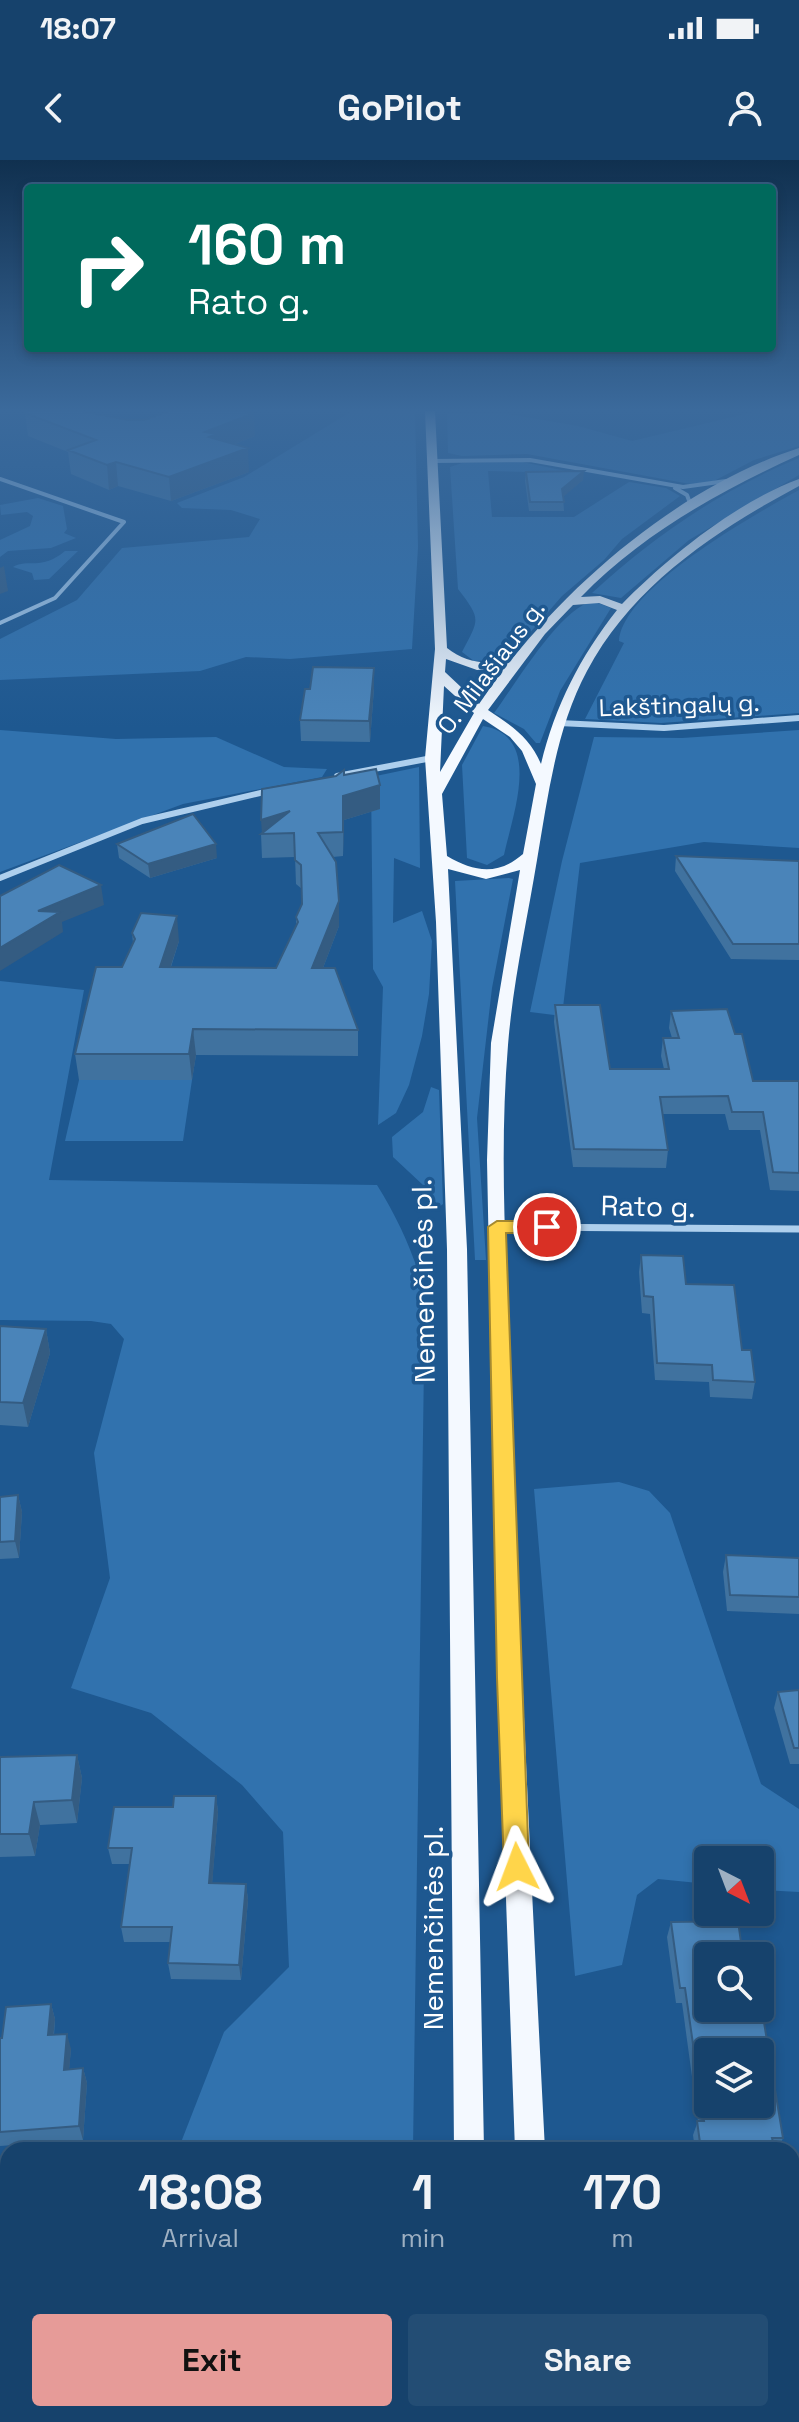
<!DOCTYPE html>
<meta charset="utf-8">
<style>
body{margin:0;font-family:"Space Grotesk",sans-serif;background:#234d74;color:#f1f3f6;height:100vh;display:flex;flex-direction:column;font-size:30px;white-space:nowrap}
*{box-sizing:border-box;margin:0}
p{font-size:26px;color:#9eb0c2}
.icon{flex:none;width:44px;height:44px;fill:none;stroke:currentColor;stroke-width:2;stroke-linecap:round;stroke-linejoin:round}
.map{position:relative;flex:1;overflow:hidden}
.sheet{position:absolute;left:0px;top:1982px;width:800px;height:280px;display:flex;flex-direction:column;background:#16426c;border-radius:24px 24px 0 0;box-shadow:0 4px 12px #0003,0 0 0 2px #355b7f}
.sheet>*{flex:none}
.hud{position:absolute;left:24px;top:24px;width:752px;height:168px;border-radius:8px;box-shadow:0 4px 12px #0003,0 0 0 2px #355b7f;background:#00695c;color:#fff;overflow:hidden}
.needle{width:52px;rotate:138deg}
.tools{position:absolute;left:694px;top:1686px;display:grid;gap:16px}
.tools a{display:grid;place-items:center;width:80px;height:80px;border-radius:8px;background:#16426c;box-shadow:0 4px 12px #0003,0 0 0 2px #355b7f;font-size:40px}
.pin{position:absolute;display:grid;place-items:center;width:68px;height:68px;color:#fff;margin:-34px;border:4px solid #fff;border-radius:50%;box-shadow:0 2px 8px #0007}
.me{position:absolute;width:88px;margin:-44px;rotate:357deg;stroke-linejoin:round;filter:drop-shadow(0 0 6px #0008)}
.turn{display:flex;align-items:center;gap:28px;height:168px;padding:0 32px;font-size:36px}
.turn .icon{width:104px;height:104px;stroke-width:2.5}
.turn b{display:block;font-size:56px;line-height:68px}
.eta{display:flex;justify-content:space-evenly;align-items:center;height:136px;text-align:center}
.eta b{font-size:48px;font-weight:800;line-height:56px}
.action{display:flex;gap:16px;margin-top:auto;padding:16px 32px}
.action a{flex:1;height:92px;border-radius:8px;background:#e69b98;color:#111;font-size:32px;font-weight:800;line-height:92px;text-align:center}
.action a+a{background:#234d74;color:#f1f3f6}
.status{display:flex;justify-content:space-between;align-items:center;height:56px;padding:0 40px;background:#16426c;direction:ltr}
.status svg{height:22px;fill:currentColor}
header{display:flex;justify-content:space-between;align-items:center;height:104px;padding:0 32px;background:#16426c;font-size:36px;font-weight:800}
.map>svg:first-child{display:block}
</style>
<div class="status"><b>18:07</b><svg viewBox="0 0 49 12"><path d="M0 12V9h3v3zM5 12V6h3v6zM10 12V3h3v9zM15 12V0h3v12zM26 1h20v11H26zM47 4h2v5h-2z"/></svg></div>
<header><svg class="icon" aria-label="back" viewBox="0 0 24 24"><path d="M15 5l-7 7 7 7"/></svg>GoPilot<svg class="icon" aria-label="person" viewBox="0 0 24 24"><circle cx="12" cy="8" r="4"/><path d="M4 21q1-7 8-7t8 7"/></svg></header>
<div class="map">
<svg width="799" height="2262" viewBox="0 0 799 2262">
<rect width="100%" height="100%" fill="#1e5890"/>
<path fill="#3172ae" d="M352,251H415L418,387L412,489L290,499L246,497L200,511L0,520V479L77,440L122,388L249,377L260,359L231,350L182,348L177,343L244,317Z
M758,251H799V286L754,300L712,322L690,324L527,294L462,296L448,293L447,253H502L578,266L632,281Z
M799,298V315L689,380L621,438L592,433C654,376 721,330 799,298Z
M522,302L576,313L488,311L492,357H574L629,322L666,328L680,336L622,379L604,400L562,436L507,499L474,501L462,492C479,459 482,460 458,429L450,307L462,303Z
M799,330V553L661,563L585,559L624,483L619,481C623,428 754,355 799,330Z
M38,338L63,346L67,369L64,373L76,378L51,388L8,391L0,397V380L30,366L33,356L27,352L1,355L0,345Z
M65,391H78L49,419L34,420L32,413L13,407C28,398 41,411 65,391Z
M593,441L611,448L560,531L540,583H536L524,569L494,553C515,525 560,448 593,441Z
M483,566C544,576 512,656 504,695L487,705L467,698L462,605Z
M0,570L116,579L216,577L284,607L327,609L322,617L183,644L0,712Z
M799,570V688L704,682L580,703L562,856L530,852L562,701L594,577L682,578Z
M419,607L420,708L394,698L393,763L422,751L432,781L429,834L422,876L409,925L396,953L378,965L383,827L373,809L371,617Z
M509,718L513,719L492,828L477,958L486,1100H475L455,721Z
M0,821L84,830L49,1020L377,1025C399,1060 413,1093 425,1132L413,1990H178L224,1872L289,1807L283,1672L242,1625L151,1553L71,1528L110,1418L94,1293L124,1179L111,1164L91,1161L0,1160Z
M79,920H192L183,981H65Z
M431,927L439,930L443,1044L439,1047L423,1025L393,997L392,977L423,952Z
M619,1322L649,1331L670,1353L761,1624L799,1649V1732L760,1730V1700H708V1724L658,1719L637,1735L622,1805L575,1816L534,1329Z
M0,2201H8V2254H410V2262H0Z"/>
<g fill="none" stroke-linecap="round" stroke-linejoin="round">
<path stroke="#aecfed" stroke-width="4" d="M432,301L530,300L683,327L726,321
M0,319L124,362L55,438L0,463
M675,328L687,335L691,346"/>
<path stroke="#aecfed" stroke-width="6" d="M559,563L664,568L799,558
M337,616L432,598
M0,718L142,661L273,630"/>
<path stroke="#aecfed" stroke-width="7" d="M497,1067L799,1069"/>
<path stroke="#aecfed" stroke-width="12" d="M0,2166H8
M792,2180H799"/>
<path fill="#f4f9ff" fill-rule="evenodd" d="M425,251H435L447,488C467,504 488,505 512,499C584,410 688,324 799,288V295C720,331 642,374 581,437L600,436L622,444C667,398 738,341 799,319V326C715,371 633,425 587,511C556,569 548,636 537,700C527,761 513,822 508,885C497,1017 510,1153 514,1286C521,1521 533,1755 545,1990H515L496,1460L487,1000L491,883L520,710L486,719L448,709L467,1089L484,1990H454L447,1089L436,762L425,598L435,489ZM599,443L617,450C580,497 555,546 541,604C530,578 512,566 488,550L545,474L573,445ZM446,499L477,510L504,508L479,544L445,512ZM444,526L474,553L440,612ZM483,559L510,577L522,591L536,624L523,694C498,716 474,712 447,696L442,634Z
M456,2254H490V2262H456Z
M526,2254H560V2262H526Z"/>
</g>
<path fill="#40729f" d="M25,253L128,260L255,276L235,284L249,312L171,341L118,326L109,330L71,314L68,292L28,276Z
M526,312L583,320L563,336L564,351H529L525,321Z
M374,508V528L370,582L301,581L300,560L310,529Z
M344,615L380,625V649L344,660L343,696L333,697L339,741V766L323,808L358,870V896L196,895L192,920H79L75,894L122,807L133,783L132,773L179,781L171,807L276,808L296,767V757L302,744V729L296,724L295,697L262,698L261,674Z
M117,684L217,698L150,718L119,698Z
M676,696L799,701V800L731,799L675,711Z
M555,845L610,909H664L661,896L663,878H672L669,868L671,851L735,874L753,921H799V1031L770,1030L760,970H729L725,954H663L668,990L666,1008L573,1007L554,862Z
M641,1095L686,1124L742,1190L755,1222L752,1239L710,1237L709,1222L655,1220L650,1154L642,1153L639,1112Z
M0,1166L46,1169L50,1193L28,1267L0,1265Z
M18,1335L22,1352L19,1398L0,1399V1337Z
M726,1395L799,1398V1454L727,1451L723,1412Z
M799,1530V1604H790L774,1548L778,1532Z
M77,1595L82,1618L77,1663L40,1665L35,1696L0,1697V1597Z
M216,1636L218,1652L212,1723L246,1724L248,1740L241,1820L171,1819L168,1803L170,1782H124L121,1767L130,1704H112L108,1688L173,1647Z
M671,1762L708,1796L783,1978L778,1990H695L693,1975L698,1961L682,1843H676L667,1777Z
M51,1844L55,1859L54,1875L71,1889L69,1909L83,1908L87,1923L83,1980L0,1986V1878H2Z
M799,2240V2262H795L793,2252Z
M658,2254H711L712,2262H659Z"/>
<path fill="#345c82" d="M254,253L255,276L217,291L205,272Z
M248,288L249,312L171,341L169,317Z
M116,302L118,326L109,330L107,305Z
M584,311L583,320L562,338V329Z
M4,406L8,431L0,434V408Z
M374,508V528L370,582L369,561Z
M380,625V649L344,660L343,696V636Z
M290,651L262,674L261,660Z
M216,684L217,698L150,718L148,704Z
M101,725L104,745L62,762L63,772L0,811V788L38,751Z
M339,741V766L313,834L312,808Z
M177,756L179,781L162,833L160,807Z
M193,869L196,895L192,920L189,894Z
M46,1169L50,1193L28,1267L23,1243Z
M18,1335L22,1352L19,1398L15,1381Z
M77,1595L82,1618L77,1663L72,1640Z
M216,1636L218,1652L211,1739L209,1723Z
M34,1642L40,1665L35,1696L29,1674Z
M246,1724L248,1740L241,1820L239,1805Z
M51,1844L55,1859L52,1890L48,1875Z
M67,1874L71,1889L68,1924L64,1910Z
M83,1908L87,1923L83,1980L79,1966Z"/>
<path fill="#4a84b9" stroke="#345c82" stroke-width="2" fill-rule="evenodd" d="M25,251H82L128,260H144L169,251H244L254,253L205,272L216,274L209,277L248,288L169,317L116,302L107,305L68,290L96,280L25,253Z
M584,311L562,329L564,342H530L526,312Z
M313,507L374,508L369,561L300,560L305,529H310Z
M376,609L380,625L343,636V672L318,673L336,702L339,741L312,808H335L358,870L193,869L189,894H75L96,807H122L135,779L132,773L141,753L177,756L160,807L276,808L298,762L296,757L302,744L301,705L295,700L294,673L261,674L290,651L261,660L262,629L336,616L344,610V615Z
M193,654L216,684L148,704L117,684Z
M676,696L799,701V784H733Z
M59,705L101,725L38,751L60,752L0,788V736Z
M555,845H600L610,909H669L663,878H679L671,851L727,849L735,874H742L753,921H799V1013L773,1012L763,952H732L728,936L660,937L668,990L574,989Z
M641,1095L683,1096L686,1124L734,1125L742,1190H751L755,1222L713,1220L712,1205L657,1203L653,1137L644,1136Z
M0,1166L46,1169L23,1243L0,1242Z
M18,1335L15,1381L0,1382V1337Z
M726,1395L799,1398V1437L730,1435Z
M799,1530V1588H794L778,1532Z
M77,1595L72,1640L34,1642L29,1674H0V1597Z
M174,1636H216L209,1723L246,1724L239,1805L168,1803L172,1767H121L132,1688H108L114,1647H173Z
M738,1761L743,1796H708V1848H760V1838L783,1978H772L775,1990H701L697,1961H704L685,1828H680L671,1762ZM708,1892H760V1944H708Z
M51,1844L48,1875L67,1874L64,1910L83,1908L79,1966L0,1972V1878H2L6,1847Z
M666,2254H711L712,2262H667Z"/>
<linearGradient id="sky" x2="0" y2="1"><stop stop-color="#10304f"/><stop offset="0.44" stop-color="#3b6a9c"/><stop offset="1" stop-color="#3b6a9c" stop-opacity="0"/></linearGradient>
<rect width="799" height="568" fill="url(#sky)"/>
<path fill="#ffd54a" stroke="#a68a30" stroke-width="2" d="M497,1061H547L556,1067L547,1073H506L529,1707L525,1715L517,1718L508,1715L504,1707L497,1518L488,1067Z"/>
<g text-anchor="middle" dominant-baseline="central" stroke-width="7" stroke-linejoin="round" paint-order="stroke">
<g font-size="24" fill="#fff" stroke="#1e5890">
<text transform="translate(491 507) rotate(-53)">O. Milašiaus g.</text>
<text transform="translate(679 545) rotate(-2)">Lakštingalų g.</text>
</g>
<g font-size="28" fill="#fff" stroke="#1e5890">
<text transform="translate(648 1046) rotate(1)">Rato g.</text>
<text transform="translate(423 1121) rotate(-91)">Nemenčinės pl.</text>
<text transform="translate(433 1768) rotate(-90)">Nemenčinės pl.</text>
</g>
</g>
</svg>
<div class="tools">
<a><svg class="needle" viewBox="-14 -14 28 28"><path d="M0-13l5 13h-10z" fill="#e53935"/><path d="M0 13l5-13h-10z" fill="#9eb0c2"/></svg></a>
<a><svg class="icon" aria-label="search" viewBox="0 0 24 24"><circle cx="10" cy="10" r="6"/><path d="M15 15l6 6"/></svg></a>
<a><svg class="icon" aria-label="layers" viewBox="0 0 24 24"><path d="M12 4l9 5-9 5-9-5zM3 14l9 5 9-5"/></svg></a>
</div>
<div class="pin" style="left:547px;top:1067px;background:#d93025"><svg class="icon" aria-label="arrive" viewBox="0 0 24 24"><path d="M6 21V4h12l-3 4 3 4H6"/></svg></div>
<svg class="me" style="left:517px;top:1707px" viewBox="-20 -20 40 40"><path d="M0-17L14 15 0 8-14 15z" fill="#ffd54a" stroke="#fff" stroke-width="4"/></svg>
<div class="hud">
<div class="turn"><svg class="icon" aria-label="right" viewBox="0 0 24 24"><path d="M7 20v-9h11M14 6l5 5-5 5"/></svg><div><b>160 m</b>Rato g.</div></div>
</div>
<section class="sheet">
<div class="eta">
<div><b>18:08</b><p>Arrival</p></div>
<div><b>1</b><p>min</p></div>
<div><b>170</b><p>m</p></div>
</div>
<div class="action"><a>Exit</a><a>Share</a></div>
</section>
</div>
